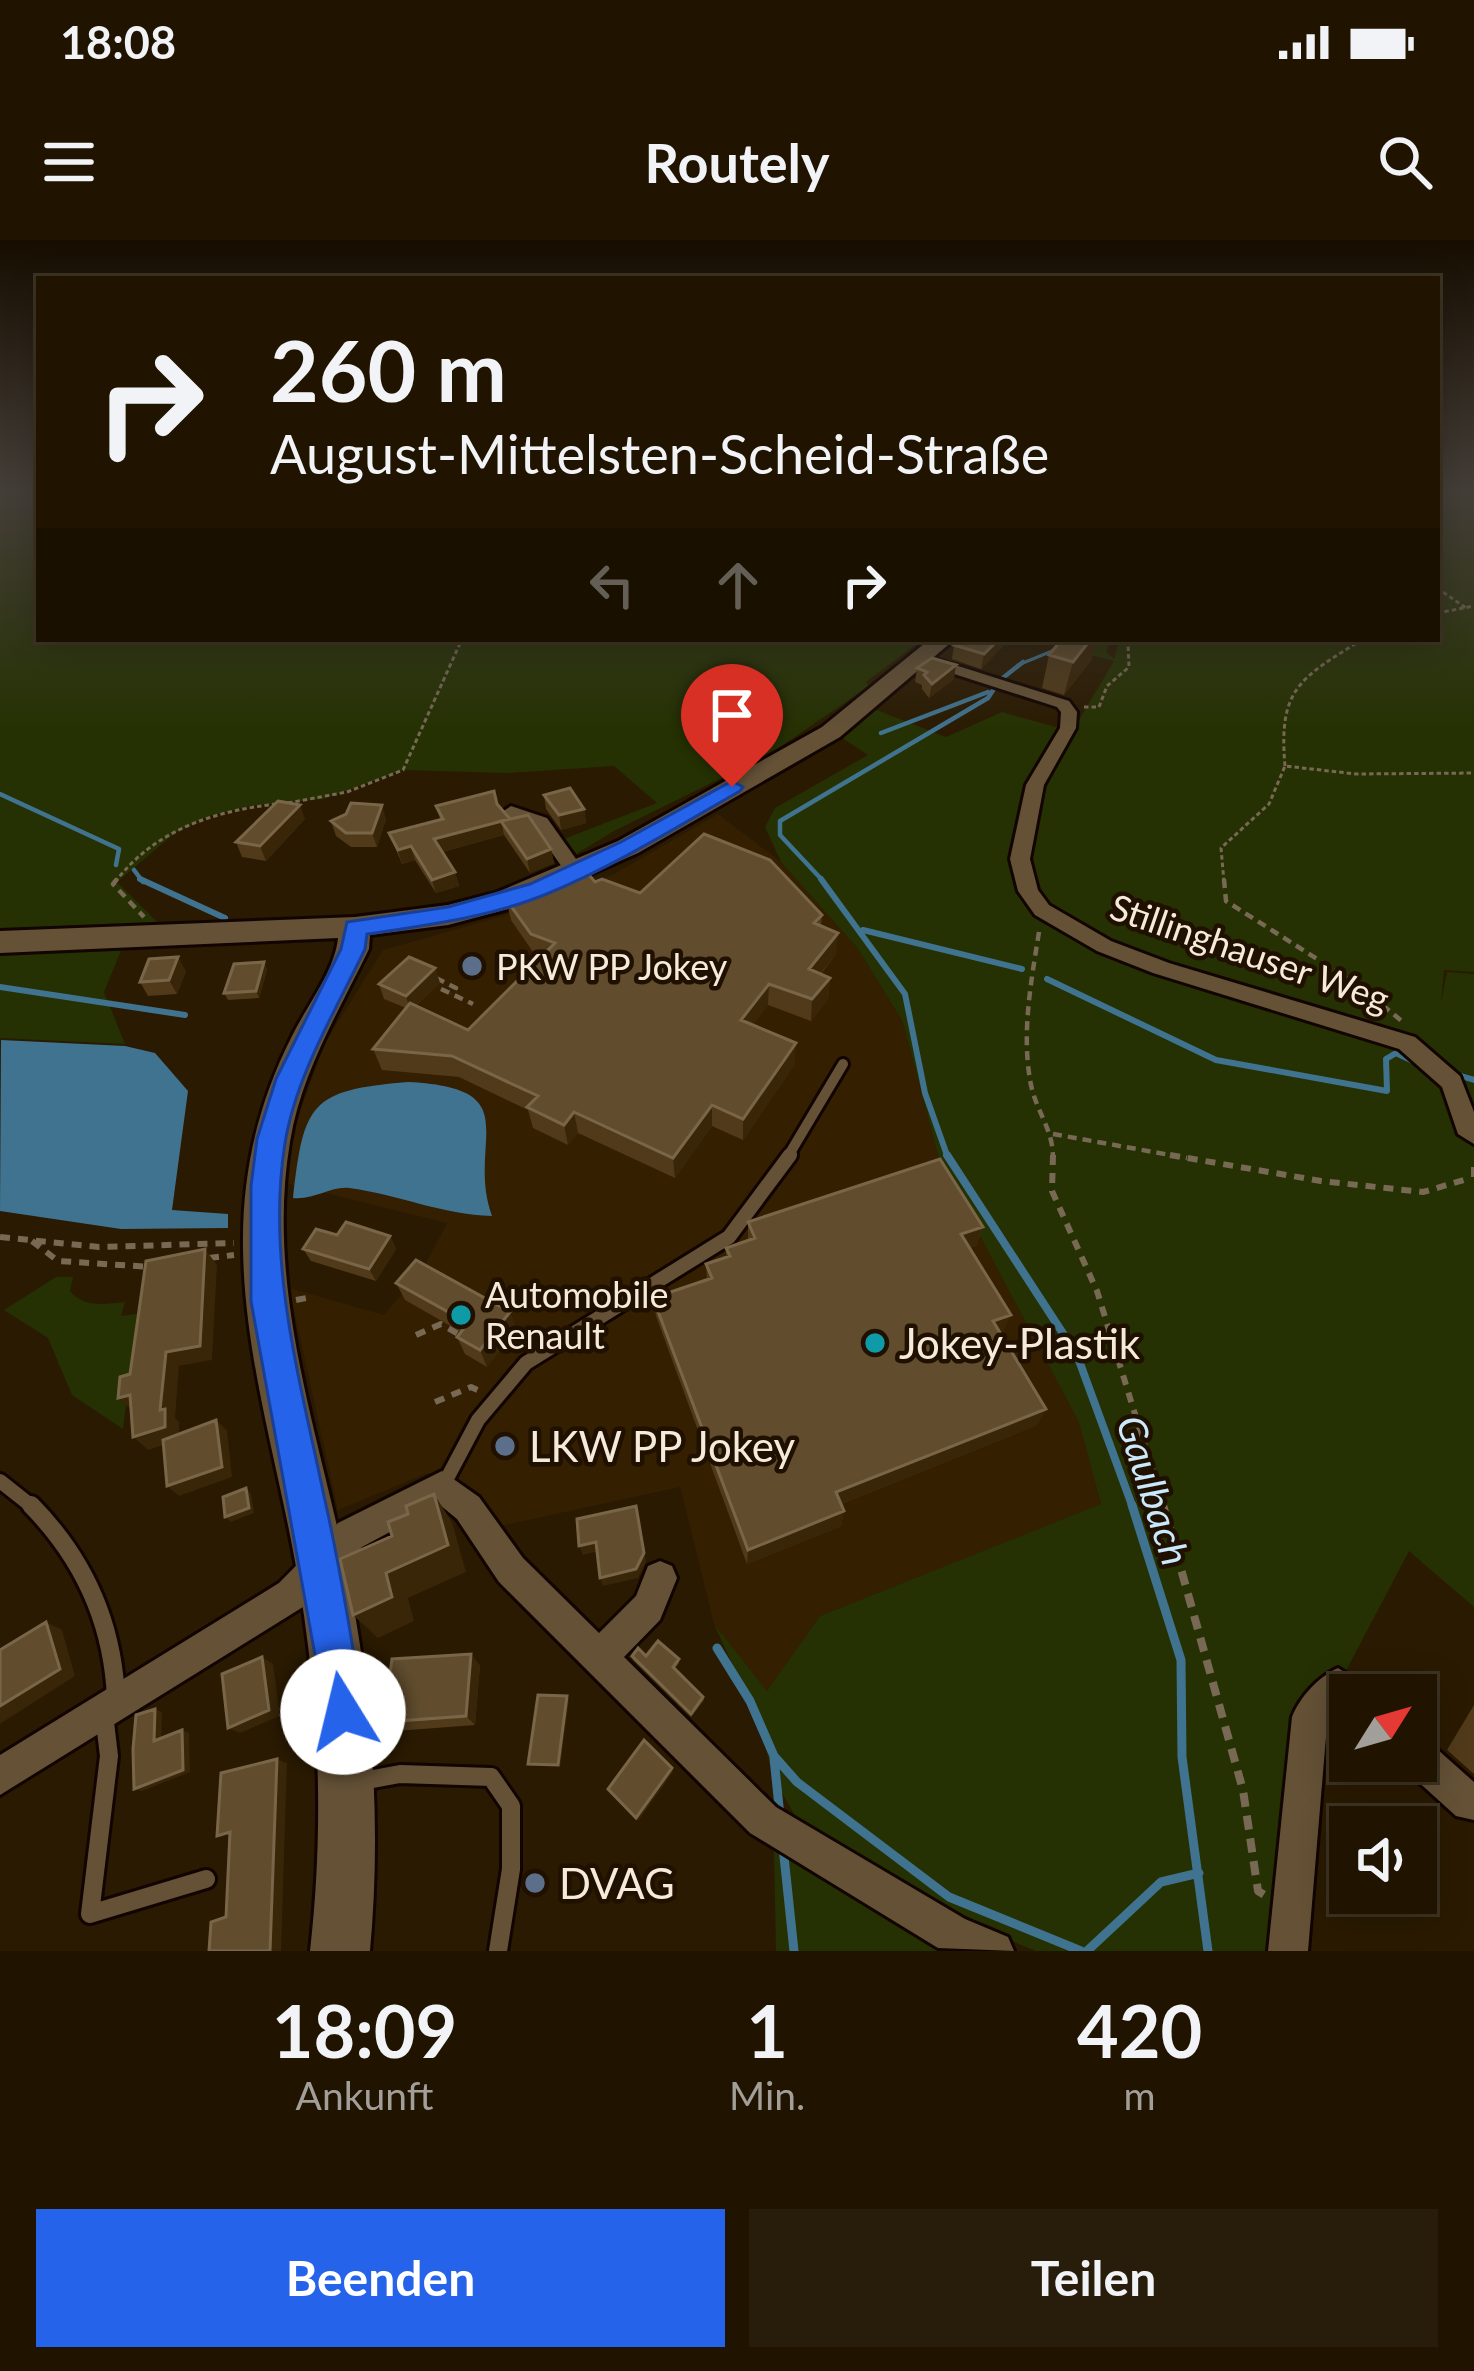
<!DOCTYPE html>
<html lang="de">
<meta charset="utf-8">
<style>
body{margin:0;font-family:Lato,sans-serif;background:#281d0b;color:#f1f3f6;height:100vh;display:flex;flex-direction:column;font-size:45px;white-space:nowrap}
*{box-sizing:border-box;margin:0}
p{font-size:39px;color:#a29e99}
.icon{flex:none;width:66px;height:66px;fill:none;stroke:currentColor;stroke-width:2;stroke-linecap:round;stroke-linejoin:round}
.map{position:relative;height:1711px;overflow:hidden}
.details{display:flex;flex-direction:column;background:#201401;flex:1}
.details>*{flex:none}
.hud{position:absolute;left:36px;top:36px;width:1404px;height:366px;border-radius:0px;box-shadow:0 6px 30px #0003,0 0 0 3px #3d3323;background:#201401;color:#f1f3f6;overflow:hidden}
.needle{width:78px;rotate:53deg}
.fabs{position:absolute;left:1329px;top:1434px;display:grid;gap:24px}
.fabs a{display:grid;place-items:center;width:108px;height:108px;border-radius:0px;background:#201401;box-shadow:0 6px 30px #0003,0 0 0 3px #3d3323;font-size:60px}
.pin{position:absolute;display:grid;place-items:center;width:102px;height:102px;color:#fff;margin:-123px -51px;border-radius:50% 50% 50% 0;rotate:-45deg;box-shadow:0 0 12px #0007}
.pin .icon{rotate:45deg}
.me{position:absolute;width:132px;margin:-66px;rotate:351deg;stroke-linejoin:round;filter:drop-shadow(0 0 9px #0008)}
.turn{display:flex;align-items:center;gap:42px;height:252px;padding:0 36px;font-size:54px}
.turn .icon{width:156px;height:156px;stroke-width:2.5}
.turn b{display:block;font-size:84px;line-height:102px}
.lanes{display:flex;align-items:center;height:114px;padding:0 36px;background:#0003;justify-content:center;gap:60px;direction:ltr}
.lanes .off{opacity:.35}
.eta{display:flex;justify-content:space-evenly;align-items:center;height:204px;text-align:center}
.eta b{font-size:72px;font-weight:700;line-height:84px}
.primary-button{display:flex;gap:24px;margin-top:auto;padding:24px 36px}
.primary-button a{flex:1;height:138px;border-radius:0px;background:#2563eb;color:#fff;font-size:48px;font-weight:700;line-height:138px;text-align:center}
.primary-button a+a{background:#281d0b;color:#f1f3f6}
.status{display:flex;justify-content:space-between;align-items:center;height:84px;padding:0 60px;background:#201401;direction:ltr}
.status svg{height:33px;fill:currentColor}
header{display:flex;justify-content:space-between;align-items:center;height:156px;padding:0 36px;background:#201401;font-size:54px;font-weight:700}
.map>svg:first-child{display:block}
</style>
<div class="status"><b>18:08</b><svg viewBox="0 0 49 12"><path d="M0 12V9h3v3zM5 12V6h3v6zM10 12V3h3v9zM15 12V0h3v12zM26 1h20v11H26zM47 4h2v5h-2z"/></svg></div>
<header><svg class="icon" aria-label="menu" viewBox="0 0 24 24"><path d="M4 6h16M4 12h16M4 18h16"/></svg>Routely<svg class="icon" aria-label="search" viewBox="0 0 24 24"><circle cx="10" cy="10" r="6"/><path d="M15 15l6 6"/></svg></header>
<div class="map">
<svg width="1474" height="1711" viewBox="0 0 1474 1711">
<rect width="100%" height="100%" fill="#2a1a01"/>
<path fill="#341f00" d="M718,574L781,622L858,709L903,782L939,919L1080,1182L1101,1265L820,1376L767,1452L714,1384L680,1247L501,1286L493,1285L463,1251L428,1233L338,1270L289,1048L384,1075L423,1029L447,983L284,943L293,890L326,801L383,710L503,676L614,634Z"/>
<path fill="#253102" d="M0,253H39V399H923L866,442L869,446L770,514L614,591L571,617L561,600L657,563L614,526L507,533L403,530L323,559L250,566L209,576L175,593L117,642L158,683L0,689Z
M1437,253H1474V732L1444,730L1441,763L1447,732L1474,734V1367L1409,1311L1338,1446L1310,1477L1279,1711H1036L946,1674L796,1578L774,1538L757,1478L714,1384L767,1451L820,1376L1101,1264L1079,1182L939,919L903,782L858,709L781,622L765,587L775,568L868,515L839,496L874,469L946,497L1002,472L1063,489L1044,521L1032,613L1048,532L1114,421L1052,405L1055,399H1110L1106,412L1114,419L1120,399H1437Z
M123,706L104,752L125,804L0,798V711Z
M56,1037H73L70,1051C83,1068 106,1064 125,1062L121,1076L137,1074L123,1189L72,1155L48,1098L4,1070Z
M774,1609L948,1707L957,1711H776Z"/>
<path fill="#407390" d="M1,800L125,806L155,813L188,851L172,970L228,974V988L121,989L0,971Z
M408,842C531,848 465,901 492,976C443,975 397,954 349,948C331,946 315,960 293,958C304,863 310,850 408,842Z"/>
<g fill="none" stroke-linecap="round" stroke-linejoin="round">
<path stroke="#407390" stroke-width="3" d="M1018,425L1062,407"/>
<path stroke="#407390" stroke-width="4.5" d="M881,493L988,452
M0,554L119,609L116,625
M134,630L143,642
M824,642L780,595V581L988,458L999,441L1023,422"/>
<path stroke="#407390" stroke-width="6" d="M140,639L225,678
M821,639L905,754L925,853L948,918
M863,690L1022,729
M1047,739L1216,820L1387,851L1386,819L1396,813L1415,822
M0,747L185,775
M1461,836L1474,840"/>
<path stroke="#407390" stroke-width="8" d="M947,915L1077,1115L1133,1268"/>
<path stroke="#407390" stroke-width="9" d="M1132,1265L1181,1420L1182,1517L1208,1711
M717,1408L750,1461L774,1516L797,1542L949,1657L1081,1711
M774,1518L780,1576
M783,1607L794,1711
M1087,1711L1161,1642L1199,1633"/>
<g stroke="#120400" stroke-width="16">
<path id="service-far2" d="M787,918L843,824"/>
</g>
<g stroke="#120400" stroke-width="20">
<path id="service-far1" d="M0,1241L34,1268
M443,1246L478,1180L526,1123L729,997L790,915"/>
</g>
<g stroke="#120400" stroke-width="24">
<path id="service" d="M31,1265C84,1319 113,1383 116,1459
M104,1474L109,1516L90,1674L206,1639
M362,1541L400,1534L491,1537L511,1566V1629L498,1711"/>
</g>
<g stroke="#120400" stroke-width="6">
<path id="minor" d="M923,418H933L1069,461L1077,472L1076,488L1044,545L1030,619L1038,650L1049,665L1111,701L1169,723L1415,797L1460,836L1474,872V904L1458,894L1442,847L1399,809L1153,733L1097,711L1035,675L1018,651L1010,619L1026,545L1060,488L1061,472L1057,467L923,424Z
M511,566L547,578L586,633L583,637H569L533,586L504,576L502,572Z
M442,1231L479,1257L523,1318L599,1393L636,1356L648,1326L660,1321L672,1326L677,1338L660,1380L624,1417L776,1567L965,1679L1008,1697L1014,1711L938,1708L750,1593L499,1342L457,1279L440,1265L362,1307L303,1367L0,1555V1515L279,1343L338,1283Z
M1338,1428L1363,1444L1367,1455H1350V1475L1340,1471L1327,1485L1308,1711H1268L1292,1477C1300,1457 1318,1437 1338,1428Z
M1416,1497L1429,1502L1474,1542V1580L1456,1576L1403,1528L1400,1521H1416Z"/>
</g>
<g stroke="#120400" stroke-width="6">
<path id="secondary" d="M930,399H955L840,497L638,613L516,667L448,685L370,695L369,709C339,771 301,833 290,902C266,1045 316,1184 345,1322C372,1451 382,1580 370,1711H310C325,1580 319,1451 295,1321C276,1217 244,1113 243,1007C242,932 258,863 292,796C306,767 335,731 338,698L0,713V691L355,677L448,665L495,653L618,601L822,487Z"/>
</g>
<path stroke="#786954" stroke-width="3" stroke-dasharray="4.5 3" stroke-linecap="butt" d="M1437,348L1466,368
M1437,373L1474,366
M1084,467H1099L1107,446L1129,427L1128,404L1136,399
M1285,526C1278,447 1301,438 1363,399
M288,563L347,552L403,530L462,399
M115,642C155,590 213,571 277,564
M1224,642L1221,608L1269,564L1285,526L1356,534L1474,533"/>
<path stroke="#786954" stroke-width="4.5" stroke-dasharray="9 6" stroke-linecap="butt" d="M117,639L113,644L144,677
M1224,639L1226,661L1358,745L1403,782
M1039,692C1031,742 1021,795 1031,845C1037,873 1053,889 1053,918
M436,738L456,748L450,753
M441,749L473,764
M1053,894L1187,918"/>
<path stroke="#786954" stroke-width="6" stroke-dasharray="10 8" stroke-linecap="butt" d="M1053,915L1052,951L1097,1051L1164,1268
M1170,915L1321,941L1423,952L1471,938
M1474,927V942
M0,997L99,1007L234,1003
M32,1001L58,1021L151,1027
M209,1018L234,1015
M296,1060L312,1057
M416,1095L441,1084L462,1096
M435,1162L471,1147L482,1152"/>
<path stroke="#786954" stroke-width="8" stroke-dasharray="14 9" stroke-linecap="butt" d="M1163,1265L1243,1550L1258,1651L1266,1656"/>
<use href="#service-far2" stroke="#645136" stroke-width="10"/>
<use href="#service-far1" stroke="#645136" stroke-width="14"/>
<use href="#service" stroke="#645136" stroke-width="18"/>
<use href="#minor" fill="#645136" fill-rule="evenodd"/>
<use href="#secondary" fill="#645136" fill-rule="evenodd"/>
</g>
<path fill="#503a1a" d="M960,399H1010L981,429L952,419L954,405Z
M1049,415L1092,419L1064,455L1042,448Z
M917,428L954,439L929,458L922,449V445L915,442Z
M544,555L584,569L586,583L561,590L546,569Z
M497,564L510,579L551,609L554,623L530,633L504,595L442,612L455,632L459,646L436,653L415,620L402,624L389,593L440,579L436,566Z
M305,579L266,621L242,617L236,602Z
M386,579L377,607H351L336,596L331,581Z
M595,642L640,653L822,675L821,686L836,714L821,734L830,738L828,759L811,781L768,765L753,785L795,824L743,900L712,886L675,938L578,893L568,905L533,888L528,870L459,837L382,830L373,809L406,768L384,759L379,744L435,728L440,743L415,766L468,790L540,717L535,715L511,680L506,659Z
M264,722L267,730L259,758L228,760L224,753Z
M186,731L177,754L148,756L140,742Z
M748,982L983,987L976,1006L970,1008L1003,1093L1001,1094L1046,1169L1037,1185L841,1264L844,1271L841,1286L747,1324L656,1076L653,1058L707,1040L706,1024L726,1017V1008L748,1001Z
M337,995L390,996L396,1009L376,1041L311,1021L303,1009Z
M396,1043L510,1072L516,1089L487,1127L465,1114L457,1097L461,1092L405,1060Z
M632,1416L679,1419V1423L675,1429L703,1457L704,1460L691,1477L633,1420Z
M480,1425L475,1485L396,1491L383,1482Z
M1474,1465V1534L1447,1510Z"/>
<path fill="#392507" d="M999,399H1010L981,429L984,414Z
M1091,399H1098L1092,419L1064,455L1073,422Z
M956,425L954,439L929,458L932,444Z
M300,565L305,579L266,621L260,606Z
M382,565L386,579L377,607L372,593Z
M584,569L586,583L561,590L559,575Z
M510,579L501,581L504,595L437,613L434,599Z
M411,606L415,620L402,624L398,610Z
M551,609L554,623L530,633L527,619Z
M455,632L459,646L436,653L432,640Z
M838,693L836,714L807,750L809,729Z
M178,717L186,731L177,754L169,740Z
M264,722L267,730L259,758L256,751Z
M435,728L440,743L410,770L406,756Z
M830,738L828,759L811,781L812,759Z
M769,744L768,765L741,802V780Z
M796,803L795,824L743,900V879Z
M712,865V886L675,938L673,918Z
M574,872L578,893L568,905L564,885Z
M983,987L976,1006L955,1014L961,994Z
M390,996L396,1009L376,1041L369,1029Z
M205,1009L217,1025L212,1120L179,1126L175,1178L179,1182V1200L148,1210L133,1197L160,1170L166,1112Z
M510,1072L516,1089L487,1127L480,1110Z
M1011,1075L1003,1093L986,1099L993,1081Z
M130,1155L133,1171L118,1158Z
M1046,1169L1037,1185L833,1267L836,1252Z
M216,1180L227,1190L232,1237L179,1256L167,1246Z
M246,1248L251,1253L254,1273L231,1282L225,1277Z
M434,1254L452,1282L466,1332L408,1358L414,1381L378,1398L353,1375L386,1333Z
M636,1266L646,1322L638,1338L603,1346L600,1338Z
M844,1271L841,1286L747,1324L748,1310Z
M596,1302L599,1311L583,1315L579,1306Z
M46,1382L62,1390L75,1436L0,1484V1466Z
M471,1414L480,1425L475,1485L466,1476Z
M262,1417L273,1424L280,1476L240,1493L228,1488Z
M567,1456L569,1459L560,1528L558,1525Z
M155,1469L162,1472L161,1504L154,1501Z
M182,1490L189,1493L190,1532L142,1551L134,1549Z
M277,1519L287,1523L281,1711H270Z
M672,1528L673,1532L638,1581L636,1578Z"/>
<path fill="#614d2e" stroke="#796649" stroke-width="3" d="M960,399H999L984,414L954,405Z
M1062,399H1091L1073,422L1049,415Z
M932,418L956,425L932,444L924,435L927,432L917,428Z
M570,548L584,569L559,575L544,555Z
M494,551L497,564L510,579L434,599L455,632L432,640L411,606L398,610L389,593L443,579L436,566Z
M278,561L300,565L260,606L236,602Z
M351,563L382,565L372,593H346L331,581L346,574Z
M528,575L551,609L527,619L501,581Z
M704,594L770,620L822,675L814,683L838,693L809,729L830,738L812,759L769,744L741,780L796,803L743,879L712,865L673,918L574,872L564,885L527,867L538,856L452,816L373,809L410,763L468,790L555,703L531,694L506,659L585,630L595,642L602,639L640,653Z
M178,717L169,740L140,742L149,719Z
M409,717L435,728L406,756L379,744Z
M264,722L256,751L224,753L234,724Z
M940,919L983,987L961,994L1011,1075L993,1081L1046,1169L836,1252L844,1271L748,1310L653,1058L712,1038L706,1024L730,1016L726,1008L755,998L748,982Z
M346,982L390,996L369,1029L303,1009L316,989L337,995Z
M205,1009L200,1106L166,1112L160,1170L165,1169V1187L133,1197L130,1155L118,1158L120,1137L130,1134L146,1021Z
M416,1020L510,1072L480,1110L457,1097L468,1083L396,1043Z
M216,1180L222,1227L167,1246L163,1200Z
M246,1248L249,1268L225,1277L223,1257Z
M434,1254L448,1305L386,1333L392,1357L353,1375L340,1319L392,1296L388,1282L408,1274L406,1266Z
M636,1266L644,1313L636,1329L600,1338L596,1302L579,1306L577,1279Z
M46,1382L60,1429L0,1466V1410Z
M658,1401L679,1419L673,1427L703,1457L691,1474L632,1416L638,1408L646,1416Z
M471,1414L466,1476L383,1482L392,1419Z
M262,1417L269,1470L228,1488L222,1434Z
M538,1455L567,1456L558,1525L528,1524Z
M155,1469L154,1501L182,1490L183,1530L134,1549L133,1509L136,1475Z
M644,1500L672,1528L636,1578L608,1549Z
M277,1519L270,1711H209L211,1682L226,1677L230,1592L217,1596L221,1533Z"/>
<linearGradient id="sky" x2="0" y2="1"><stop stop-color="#170e01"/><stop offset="0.51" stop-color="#443e38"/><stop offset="1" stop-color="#443e38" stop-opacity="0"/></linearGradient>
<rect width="1474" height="493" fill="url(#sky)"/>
<path fill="#2563eb" stroke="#184099" stroke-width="3" d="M732,541L743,547L740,551C677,587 616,625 549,653C492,677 428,685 367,694L365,709C336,770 296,835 285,903C266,1022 300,1140 324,1256C340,1327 352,1400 363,1472L357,1487L343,1493L328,1487L251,1061V946L257,899L276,839L341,709L347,682L448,667L530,644L621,602Z"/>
<g fill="#5c6f8a" stroke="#201000" stroke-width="4.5">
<circle cx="472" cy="726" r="12"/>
<circle cx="505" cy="1206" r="12"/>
<circle cx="535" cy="1643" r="12"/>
</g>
<g fill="#0f9aa8" stroke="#201000" stroke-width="4.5">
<circle cx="461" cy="1075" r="12"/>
<circle cx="875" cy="1103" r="12"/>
</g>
<g text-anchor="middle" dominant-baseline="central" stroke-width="9" stroke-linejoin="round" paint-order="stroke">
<g font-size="36" fill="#f6eadb" stroke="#201000">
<text transform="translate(1250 712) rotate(19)">Stillinghauser Weg</text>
</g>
<g font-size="36" fill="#f6eadb" stroke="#201000" text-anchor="start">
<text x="496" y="726">PKW PP Jokey</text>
<text x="485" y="1054">Automobile<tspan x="485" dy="41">Renault</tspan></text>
</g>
<g font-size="39" font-style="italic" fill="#cbe9fc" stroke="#201000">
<text transform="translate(1154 1250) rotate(72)">Gaulbach</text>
</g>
<g font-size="42" fill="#f6eadb" stroke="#201000" text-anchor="start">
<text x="899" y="1103">Jokey-Plastik</text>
<text x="529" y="1206">LKW PP Jokey</text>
<text x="559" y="1643">DVAG</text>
</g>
</g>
</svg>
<div class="fabs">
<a><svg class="needle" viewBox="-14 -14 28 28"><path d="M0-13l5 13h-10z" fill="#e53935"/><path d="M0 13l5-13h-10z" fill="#a29e99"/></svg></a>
<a><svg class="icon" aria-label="sound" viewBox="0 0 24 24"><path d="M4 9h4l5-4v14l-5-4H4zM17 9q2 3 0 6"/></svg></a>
</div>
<div class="pin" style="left:732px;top:547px;background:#d93025"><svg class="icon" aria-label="arrive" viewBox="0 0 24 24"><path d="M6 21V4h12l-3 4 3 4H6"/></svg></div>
<svg class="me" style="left:343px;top:1472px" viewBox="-20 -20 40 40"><circle r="19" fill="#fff"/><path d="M0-13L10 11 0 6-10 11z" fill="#2563eb"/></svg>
<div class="hud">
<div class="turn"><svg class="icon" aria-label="right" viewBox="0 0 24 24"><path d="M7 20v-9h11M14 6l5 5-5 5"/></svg><div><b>260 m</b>August-Mittelsten-Scheid-Straße</div></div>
<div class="lanes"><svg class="icon off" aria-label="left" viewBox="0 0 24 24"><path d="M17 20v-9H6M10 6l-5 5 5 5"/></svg><svg class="icon off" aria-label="ahead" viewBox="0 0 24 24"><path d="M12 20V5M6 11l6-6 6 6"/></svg><svg class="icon" aria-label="right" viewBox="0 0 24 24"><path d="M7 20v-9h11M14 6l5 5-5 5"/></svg></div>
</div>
</div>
<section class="details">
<div class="eta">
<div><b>18:09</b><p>Ankunft</p></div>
<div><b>1</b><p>Min.</p></div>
<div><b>420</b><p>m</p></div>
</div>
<div class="primary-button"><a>Beenden</a><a>Teilen</a></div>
</section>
